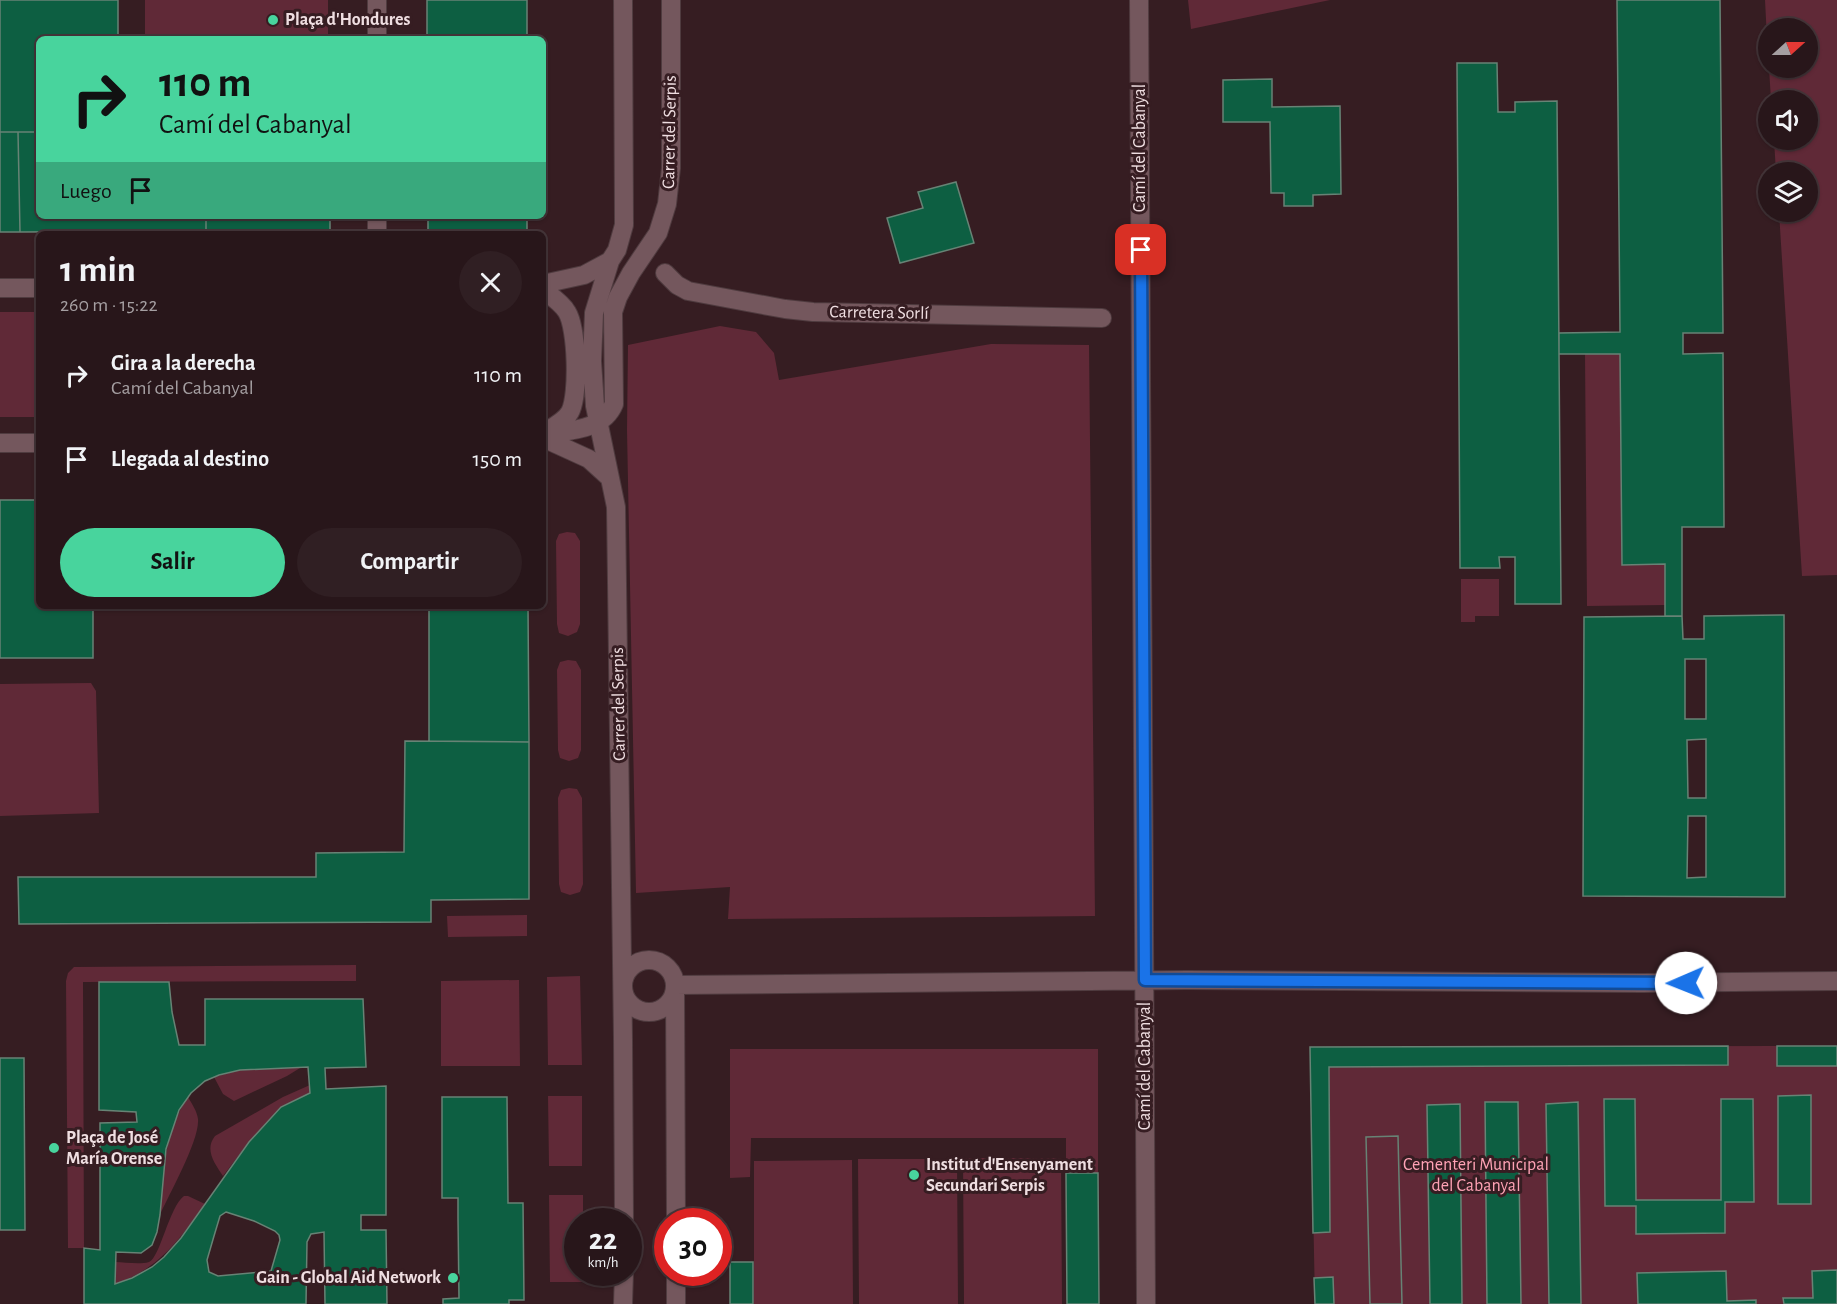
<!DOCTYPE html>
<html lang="es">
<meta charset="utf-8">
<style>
body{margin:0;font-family:"Alegreya Sans",sans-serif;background:#301f23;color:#f1f3f6;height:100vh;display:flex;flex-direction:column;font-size:22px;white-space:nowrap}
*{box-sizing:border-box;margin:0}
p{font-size:20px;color:#a59fa2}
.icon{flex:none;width:33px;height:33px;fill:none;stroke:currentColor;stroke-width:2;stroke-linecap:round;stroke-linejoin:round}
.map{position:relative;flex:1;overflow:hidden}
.details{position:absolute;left:36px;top:231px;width:510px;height:378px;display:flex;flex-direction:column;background:#28161a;border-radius:9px;box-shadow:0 2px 4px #0004,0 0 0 2px #443539}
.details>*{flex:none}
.guide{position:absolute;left:36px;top:36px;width:510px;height:183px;border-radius:9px;box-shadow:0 2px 4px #0004,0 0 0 2px #443539;background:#48d49d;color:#111;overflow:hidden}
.needle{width:39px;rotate:69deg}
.controls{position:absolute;left:1758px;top:18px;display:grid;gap:12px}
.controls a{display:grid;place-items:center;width:60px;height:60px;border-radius:50%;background:#28161a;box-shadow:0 2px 4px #0004,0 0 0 2px #443539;font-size:30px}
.speed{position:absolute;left:564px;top:1208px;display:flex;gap:12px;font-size:30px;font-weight:700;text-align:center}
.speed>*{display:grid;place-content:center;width:78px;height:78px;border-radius:50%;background:#28161a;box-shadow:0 2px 4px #0004,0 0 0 2px #443539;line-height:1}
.speed small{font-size:15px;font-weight:400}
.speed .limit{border:9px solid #d22;background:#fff;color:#111}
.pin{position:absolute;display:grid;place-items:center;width:51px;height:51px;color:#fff;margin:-26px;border-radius:12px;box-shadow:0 3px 9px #0006}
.me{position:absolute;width:66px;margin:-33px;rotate:269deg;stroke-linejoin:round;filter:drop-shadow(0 0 4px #0008)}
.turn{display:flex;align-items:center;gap:21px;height:126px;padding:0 24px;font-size:27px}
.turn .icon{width:78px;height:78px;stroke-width:2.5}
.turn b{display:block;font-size:42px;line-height:51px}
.then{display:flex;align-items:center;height:57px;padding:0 24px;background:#0003;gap:12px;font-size:22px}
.round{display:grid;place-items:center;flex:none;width:63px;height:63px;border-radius:32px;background:#301f23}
.head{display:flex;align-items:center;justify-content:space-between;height:102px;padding:0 24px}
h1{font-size:36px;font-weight:700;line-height:45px}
.action{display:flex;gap:12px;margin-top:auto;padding:12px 24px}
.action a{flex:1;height:69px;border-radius:36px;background:#48d49d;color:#111;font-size:24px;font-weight:700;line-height:69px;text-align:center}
.action a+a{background:#301f23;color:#f1f3f6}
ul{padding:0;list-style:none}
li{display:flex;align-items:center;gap:18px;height:84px;padding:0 24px}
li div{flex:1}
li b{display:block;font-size:22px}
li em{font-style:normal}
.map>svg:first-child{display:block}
</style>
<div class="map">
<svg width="1837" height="1304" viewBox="0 0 1837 1304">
<rect width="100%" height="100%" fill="#361d22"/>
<path fill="#602937" d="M145,0H328V39H145Z
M1188,0H1330L1191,29Z
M1765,0H1837V575L1802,576L1779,212H1808V172H1776L1774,140H1808V100H1771L1769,68H1808V28H1768V58Z
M0,312H39V417H0Z
M720,326L756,332L774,353L779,380L991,344L1089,345L1095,916L728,919L730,887L636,893L627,430L628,345Z
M1585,354H1620L1623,565L1665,564V605L1587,606Z
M567,532L575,533L580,541V624L577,632L568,636L559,633L557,624L556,541L559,534Z
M1461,579H1499V616H1475V622H1461Z
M568,660L576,661L581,670V750L578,758L569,761L560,758L558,750L557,670L560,662Z
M91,683L96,691L99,813L0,816V684Z
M569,788L577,789L582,798L583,884L580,892L570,895L561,892L559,884L558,798L561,790Z
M527,915V936L448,937L447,916Z
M356,965V981L83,982L84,1248H68L66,981L68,973L74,967Z
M580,976L582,1065H548L547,977Z
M519,980L520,1066H441V981Z
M1837,1046V1304H1315L1310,1047Z
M730,1049H1098V1173H1066V1138H751L750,1177L730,1178Z
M259,1068H300L287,1076L234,1101L223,1094L214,1077L240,1070Z
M310,1085V1093L281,1108L249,1142L223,1176C215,1164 204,1150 215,1136L283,1097Z
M548,1096H582V1166H549Z
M188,1097C192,1104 197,1111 198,1119C200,1140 169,1194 160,1215C163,1174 164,1132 188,1097Z
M963,1158H1061L1062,1304H964Z
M858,1159H957L958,1304H859Z
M852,1160L853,1304H754V1161Z
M549,1195H583V1221H578V1272H583V1282H550Z
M184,1196H188L205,1204C178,1241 160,1268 115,1284V1262C125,1262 139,1265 149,1262C160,1258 169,1207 184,1196Z"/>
<path fill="#0d5f42" stroke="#678375" stroke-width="1.5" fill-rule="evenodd" d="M0,0H118V39H39V132H0Z
M427,0H527V39H427Z
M1617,0H1720L1723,333H1683V354L1723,353L1724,527H1682V616H1665V564L1622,565L1620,354H1559V333L1620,332Z
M1457,63H1497L1498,112H1515V102L1557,101L1561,604H1515V557H1499L1500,568H1460Z
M1272,79V107L1340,106L1341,194L1313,195V206H1284V193H1271L1270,122H1223V80Z
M0,132H18L20,232H0Z
M18,132H39V216H206V231L20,232Z
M956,182L974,243L900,263L887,218L923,208L918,192Z
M206,216H330V230L206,231Z
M428,216H527V230H428Z
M0,500H39V606H93V658H0Z
M429,606H528L529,742L429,741Z
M1784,615L1785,897L1583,896L1584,617L1682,616L1683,639H1704V616ZM1685,659H1706V719H1685ZM1706,739V798H1688L1687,740ZM1688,816H1706V877L1687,878Z
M405,741L529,742V899L431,900V922L19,924L18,877H316V853L404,852Z
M99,982H169L172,1012L179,1045H205V999H363L366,1067L325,1068L326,1089L386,1086V1215H361V1230H386L387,1304H325L324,1232L311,1234L307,1242L306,1304H84V1248L100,1250V1123L137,1122L136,1112L99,1110ZM308,1067L310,1093L281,1107L249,1142L181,1238L164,1257L152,1267L132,1278L115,1284L116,1252L141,1253L152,1245L157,1232L160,1215L166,1149L179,1110L191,1093L205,1081L219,1075L240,1070ZM226,1212L254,1221L275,1231L279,1235L280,1240L271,1271L218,1276L209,1272L207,1260L214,1236L220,1216Z
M1728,1046V1065L1329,1067L1330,1232L1313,1233L1310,1047Z
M1777,1046H1837V1066H1777Z
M0,1058H24L25,1230H0Z
M1811,1095V1204H1778V1096Z
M442,1097H507L508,1203H523L524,1300H509V1304H443V1299L459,1298L458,1218V1198H442Z
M1604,1099H1635L1636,1200H1721V1099H1753L1754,1202H1725V1233L1636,1234V1206H1605Z
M1485,1102H1518L1521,1304H1487Z
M1578,1102L1581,1304H1549L1546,1104Z
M1460,1104L1462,1304H1430L1427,1105Z
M1398,1136L1402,1304H1370L1366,1137Z
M1398,1136L1402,1304H1370L1366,1137Z
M1066,1173H1098L1099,1304H1067Z
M730,1262H753V1304H730Z
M1837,1270V1304H1784L1783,1298H1813L1812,1271Z
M1726,1271L1727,1301L1756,1300V1304H1638L1637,1273Z
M1333,1277L1334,1304H1315L1314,1278Z"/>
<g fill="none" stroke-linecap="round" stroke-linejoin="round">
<g stroke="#4f3b3f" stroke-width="20">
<path id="minor" d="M623,0L624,225L617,250L610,261L594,313L592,361L595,406L616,507L623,1039L624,1221
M1139,0L1146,1304
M377,39V0
M377,216V234
M665,273L677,285L688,291L785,309L813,312L1102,318
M543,284L584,275L610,261
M0,288H39
M543,290C551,296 562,303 567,312C577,328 579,395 570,412C565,421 553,427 545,432
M543,435C568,430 603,431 614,404L613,312L618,297L631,273L658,233L667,204L671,168V0
M543,438L589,459L610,478
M0,443H39
M623 986a26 26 0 1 1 52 0a26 26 0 1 1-52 0Z
M676,1221L675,985L1187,980L1642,983L1837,981
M676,1272V1304
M623,1304L624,1272"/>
</g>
<use href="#minor" stroke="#74575d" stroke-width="18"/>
</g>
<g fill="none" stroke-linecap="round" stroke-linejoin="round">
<g stroke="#114b97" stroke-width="15">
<path id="route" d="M1141,250L1145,980L1686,983"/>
</g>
<use href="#route" stroke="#1a73e8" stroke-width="10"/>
</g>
<g fill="#48d49d" stroke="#361d22" stroke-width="2">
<circle cx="273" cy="20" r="6"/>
<circle cx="54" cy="1148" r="6"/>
<circle cx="914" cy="1175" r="6"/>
<circle cx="453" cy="1278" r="6"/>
</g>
<g text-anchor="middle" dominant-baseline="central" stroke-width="6" stroke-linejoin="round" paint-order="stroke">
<g font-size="18" font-weight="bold" fill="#efdee1" stroke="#361d22" text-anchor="start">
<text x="285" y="20">Plaça d'Hondures</text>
<text x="66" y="1138">Plaça de José<tspan x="66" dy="21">María Orense</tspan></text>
<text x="926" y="1165">Institut d'Ensenyament<tspan x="926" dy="21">Secundari Serpis</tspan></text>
<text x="441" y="1278" text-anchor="end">Gain - Global Aid Network</text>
</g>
<g font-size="18" fill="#efdee1" stroke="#361d22">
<text transform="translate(670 132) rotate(-89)">Carrer del Serpis</text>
<text transform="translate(1140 148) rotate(-90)">Camí del Cabanyal</text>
<text transform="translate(879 313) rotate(1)">Carretera Sorlí</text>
<text transform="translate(619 704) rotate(-91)">Carrer del Serpis</text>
<text transform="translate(1145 1066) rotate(-90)">Camí del Cabanyal</text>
</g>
<g font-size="18" fill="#ffa2b5" stroke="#361d22">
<text x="1476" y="1165">Cementeri Municipal<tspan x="1476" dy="21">del Cabanyal</tspan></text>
</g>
</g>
</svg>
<div class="controls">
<a><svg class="needle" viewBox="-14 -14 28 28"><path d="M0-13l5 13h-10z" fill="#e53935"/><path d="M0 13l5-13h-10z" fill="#a59fa2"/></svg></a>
<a><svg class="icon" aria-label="sound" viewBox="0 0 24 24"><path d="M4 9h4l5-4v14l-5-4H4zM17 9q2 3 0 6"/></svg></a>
<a><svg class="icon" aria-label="layers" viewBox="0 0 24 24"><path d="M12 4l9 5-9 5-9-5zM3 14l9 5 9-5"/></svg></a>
</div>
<div class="speed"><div>22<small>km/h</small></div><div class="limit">30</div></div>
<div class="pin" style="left:1141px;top:250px;background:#d93025"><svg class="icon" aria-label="arrive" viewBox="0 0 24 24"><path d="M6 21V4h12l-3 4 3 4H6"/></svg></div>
<svg class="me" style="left:1686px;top:983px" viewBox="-20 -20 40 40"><circle r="19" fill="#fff"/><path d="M0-13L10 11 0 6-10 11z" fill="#1a73e8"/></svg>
<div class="guide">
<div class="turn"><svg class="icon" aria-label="right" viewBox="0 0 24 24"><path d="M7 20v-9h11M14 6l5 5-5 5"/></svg><div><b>110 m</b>Camí del Cabanyal</div></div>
<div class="then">Luego<svg class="icon" aria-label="arrive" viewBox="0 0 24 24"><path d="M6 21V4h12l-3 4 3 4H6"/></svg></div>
</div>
<section class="details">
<div class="head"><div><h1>1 min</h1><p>260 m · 15:22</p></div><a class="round"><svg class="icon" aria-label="close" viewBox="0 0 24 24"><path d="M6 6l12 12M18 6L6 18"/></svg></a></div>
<ul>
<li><svg class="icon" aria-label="right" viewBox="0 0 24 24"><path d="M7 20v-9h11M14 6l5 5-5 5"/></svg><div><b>Gira a la derecha</b><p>Camí del Cabanyal</p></div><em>110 m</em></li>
<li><svg class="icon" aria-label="arrive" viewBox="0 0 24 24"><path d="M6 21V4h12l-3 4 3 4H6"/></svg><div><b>Llegada al destino</b></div><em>150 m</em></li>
</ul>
<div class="action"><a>Salir</a><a>Compartir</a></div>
</section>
</div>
